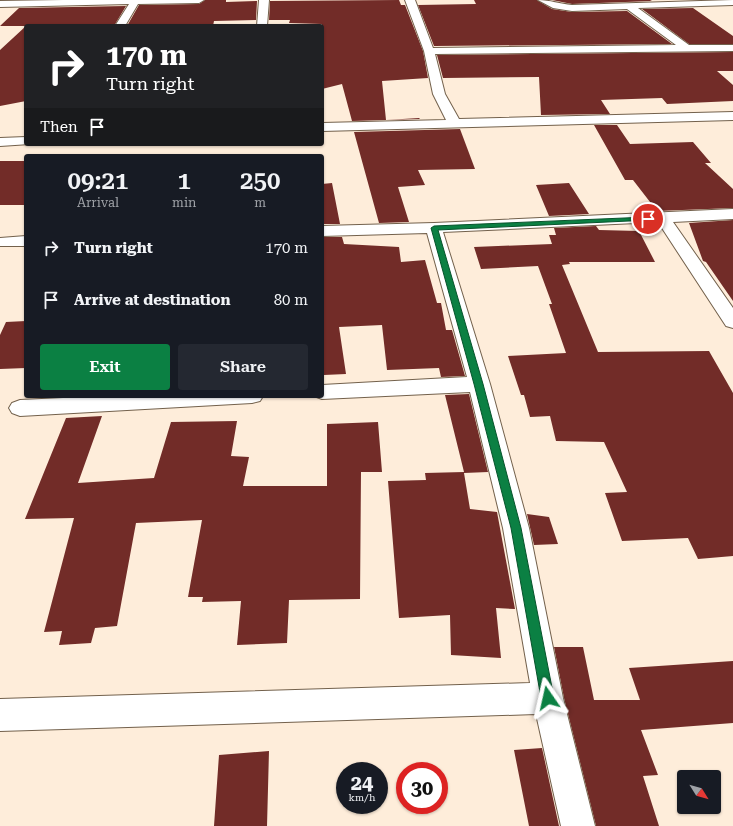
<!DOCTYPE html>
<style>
body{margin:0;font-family:"Roboto Serif",serif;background:#242831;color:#f1f3f6;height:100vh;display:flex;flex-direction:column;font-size:15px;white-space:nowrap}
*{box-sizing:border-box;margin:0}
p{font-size:13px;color:#9ea1a6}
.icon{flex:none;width:22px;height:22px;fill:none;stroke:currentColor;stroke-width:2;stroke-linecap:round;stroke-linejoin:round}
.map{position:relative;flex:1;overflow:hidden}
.panel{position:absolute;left:24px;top:154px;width:300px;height:244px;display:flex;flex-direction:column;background:#171b24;border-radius:4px;box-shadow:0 1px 3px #0004}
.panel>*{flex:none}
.banner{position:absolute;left:24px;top:24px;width:300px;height:122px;border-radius:4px;box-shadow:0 1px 3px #0004;background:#202124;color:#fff;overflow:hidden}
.needle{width:26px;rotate:127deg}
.fabs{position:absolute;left:677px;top:770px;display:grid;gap:8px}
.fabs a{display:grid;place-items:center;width:44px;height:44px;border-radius:4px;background:#171b24;box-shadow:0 1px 3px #0004;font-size:20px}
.speed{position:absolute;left:336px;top:762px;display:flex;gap:8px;font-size:20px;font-weight:700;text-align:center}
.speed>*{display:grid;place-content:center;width:52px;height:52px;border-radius:50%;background:#171b24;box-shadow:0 1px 3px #0004;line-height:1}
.speed small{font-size:10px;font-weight:400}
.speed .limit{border:6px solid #d22;background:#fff;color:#111}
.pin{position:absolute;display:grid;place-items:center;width:34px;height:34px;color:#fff;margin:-17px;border:2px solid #fff;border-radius:50%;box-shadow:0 1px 4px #0007}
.me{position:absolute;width:44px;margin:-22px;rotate:349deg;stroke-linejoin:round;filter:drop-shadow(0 0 3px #0008)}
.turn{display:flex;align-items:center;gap:14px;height:84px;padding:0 16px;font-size:18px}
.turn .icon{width:52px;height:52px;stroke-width:2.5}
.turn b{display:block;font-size:28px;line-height:34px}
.then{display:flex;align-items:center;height:38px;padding:0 16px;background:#0003;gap:8px;font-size:15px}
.eta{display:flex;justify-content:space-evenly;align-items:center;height:68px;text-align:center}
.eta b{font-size:24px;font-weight:600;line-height:28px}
.cta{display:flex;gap:8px;margin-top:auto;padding:8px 16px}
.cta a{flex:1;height:46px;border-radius:4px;background:#0b8043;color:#fff;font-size:16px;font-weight:600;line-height:46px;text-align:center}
.cta a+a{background:#242831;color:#f1f3f6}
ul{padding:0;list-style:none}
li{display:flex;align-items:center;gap:12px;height:52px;padding:0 16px}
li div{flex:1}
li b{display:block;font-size:15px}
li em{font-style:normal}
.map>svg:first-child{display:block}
</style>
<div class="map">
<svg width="733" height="826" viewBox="0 0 733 826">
<rect width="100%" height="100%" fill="#feedda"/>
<path fill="#722c28" d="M205,0H226V2L257,1L256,20L214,21L213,26H127L139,5L199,4Z
M399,0L401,5H405L423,51L428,78L382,81L386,120L419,118L420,119L352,121L342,84L322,89V24L289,23L290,20H269L270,1Z
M474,0H537L552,9L572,12L627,11L672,44L434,46L418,5L476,4Z
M552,0H650L652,1L572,4Z
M126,6L114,26H0L19,8Z
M693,8L733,36V44H689L642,9Z
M26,26V101L0,106V50Z
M733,52V71H717L733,85V101L667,104L662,98L601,100L610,114L541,115L539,77L443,78L437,55Z
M594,125H617L630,144L693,142L711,163H705L733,189V208L657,211L633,180H625Z
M460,129L475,169L418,170L425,185L398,187L409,222L379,223L354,132Z
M0,161H26V205H0Z
M332,183L340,224H322V184Z
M569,183L589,214L549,216L536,185Z
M733,220V301L706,262L703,261L689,223Z
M596,226L599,230L639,231L655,262H569L570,264L562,265L598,352L709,351L733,393V556L698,559L688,538L622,541L605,493L627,492L604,442L556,441L550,416L530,417L524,395H521L508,356L566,353L549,304H552L538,266L481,269L474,247L552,244L549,235H556L554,228Z
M322,237H342L344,244L399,247L401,262L425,260L437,303H441L446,330H452L465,376L441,377L439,368L387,370L382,325L339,327L346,374L324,375L322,349Z
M26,321V368L0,369V335L6,322Z
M469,394L488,472L464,473L470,509L497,512L515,609L496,608L501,658L451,655L450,615L399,618L388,481L426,480L425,473L464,472L445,395Z
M102,416L78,483L154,478L171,422L237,421L231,456L249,457L243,486H327V424L378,422L382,472H361L360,599L289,600L287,643L237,645L241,601L202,602L203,597H188L202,520L136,523L117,626L95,628L91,643L59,645L62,631L44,632L74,518L25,519L66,418Z
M527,514L549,517L558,544L534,545Z
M554,647H583L594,700H640L629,668L733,661V723L641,730L658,775L643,776L659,826H596L564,698Z
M542,748L559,826H529L514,750Z
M269,751L267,826H214L219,755Z"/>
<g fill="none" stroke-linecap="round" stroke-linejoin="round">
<g stroke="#73614c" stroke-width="2">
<path id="street" d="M63,0H204L199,3L138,4L125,26H115L129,4L0,7V1Z
M259,0H269L267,26H257Z
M405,0H415L433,48L676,45L627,9L572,11L553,8L538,0C550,0 560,4 572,5L733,0V5L638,8L689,45H733V51L435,54L445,94L459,119L733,112V120L322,131V123L446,120L433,94L424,51Z
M26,137V144H30L0,146V138Z
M733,209V219L673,222L733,308V328L726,326L658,222L443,232L490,384L529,528L563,698L595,826H561L536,714L0,731V699L530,683L503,528L470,392L322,399L314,396H322V385L467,377L427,233L322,236V226L434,223Z
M26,236V246H0V238Z
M106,396H263L260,401L252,403L20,416L12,413L9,408L12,403L20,400Z"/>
</g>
<use href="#street" fill="#fff" fill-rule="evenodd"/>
</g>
<path fill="#0b8043" stroke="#07532c" d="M648,217L651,219L650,220L438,230L483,384L521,528L554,698L552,702L548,704L543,702L541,698L511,528L474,384L431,228L434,226Z"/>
</svg>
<div class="fabs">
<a><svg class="needle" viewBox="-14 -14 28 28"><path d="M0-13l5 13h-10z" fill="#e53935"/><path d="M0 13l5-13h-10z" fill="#9ea1a6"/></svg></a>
</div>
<div class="speed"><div>24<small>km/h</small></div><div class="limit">30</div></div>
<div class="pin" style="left:648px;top:219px;background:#d93025"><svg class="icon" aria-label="arrive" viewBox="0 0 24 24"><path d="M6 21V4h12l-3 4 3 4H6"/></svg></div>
<svg class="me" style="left:548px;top:698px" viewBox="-20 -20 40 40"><path d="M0-17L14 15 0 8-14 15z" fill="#0b8043" stroke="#fff" stroke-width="4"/></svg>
<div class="banner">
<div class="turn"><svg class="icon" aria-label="right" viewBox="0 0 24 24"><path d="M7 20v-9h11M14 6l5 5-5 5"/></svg><div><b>170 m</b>Turn right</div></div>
<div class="then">Then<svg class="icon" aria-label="arrive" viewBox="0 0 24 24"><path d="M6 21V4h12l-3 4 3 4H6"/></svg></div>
</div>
<section class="panel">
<div class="eta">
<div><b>09:21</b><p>Arrival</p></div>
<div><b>1</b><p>min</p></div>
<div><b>250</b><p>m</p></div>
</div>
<ul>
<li><svg class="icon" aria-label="right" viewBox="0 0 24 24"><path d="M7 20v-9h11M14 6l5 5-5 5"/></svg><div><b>Turn right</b></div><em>170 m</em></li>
<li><svg class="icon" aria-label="arrive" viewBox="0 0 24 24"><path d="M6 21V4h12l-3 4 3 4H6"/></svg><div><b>Arrive at destination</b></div><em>80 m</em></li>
</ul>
<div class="cta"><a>Exit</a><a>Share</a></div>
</section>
</div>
